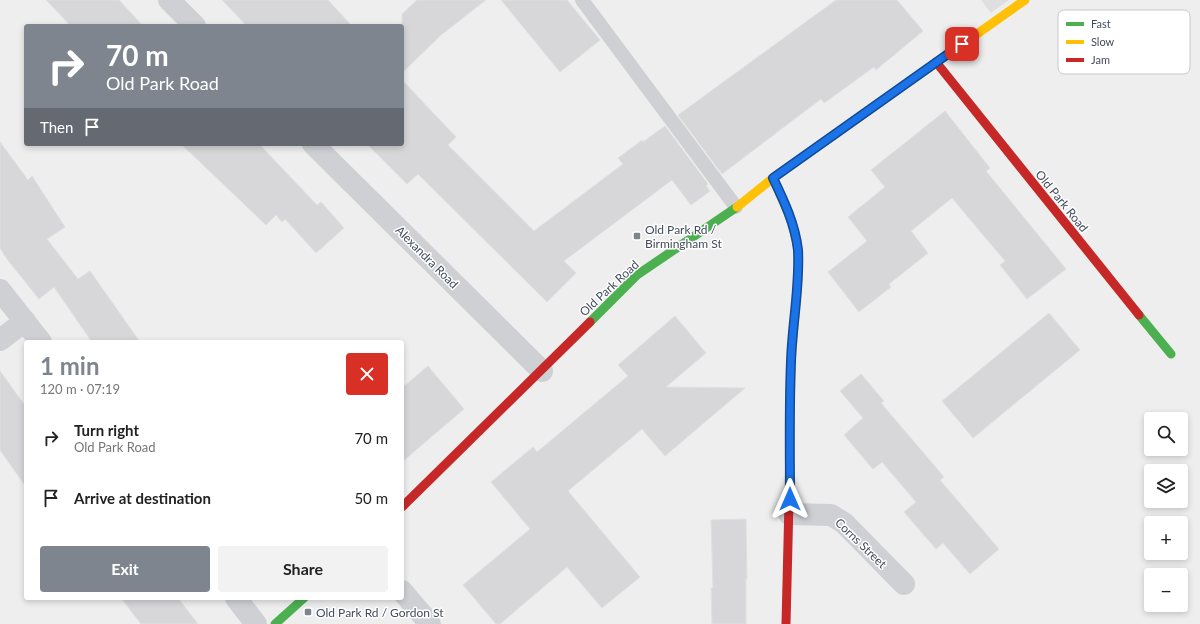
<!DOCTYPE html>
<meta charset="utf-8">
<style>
body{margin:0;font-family:Lato,sans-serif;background:#f2f2f2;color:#222;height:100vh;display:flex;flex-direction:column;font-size:15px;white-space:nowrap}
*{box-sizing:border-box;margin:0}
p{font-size:13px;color:#767676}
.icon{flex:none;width:22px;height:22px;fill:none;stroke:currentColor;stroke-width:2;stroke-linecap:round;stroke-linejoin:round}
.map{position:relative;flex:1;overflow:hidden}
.details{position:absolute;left:24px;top:340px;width:380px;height:260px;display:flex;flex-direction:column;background:#fff;border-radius:4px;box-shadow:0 2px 6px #0003}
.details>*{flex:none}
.banner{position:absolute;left:24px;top:24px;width:380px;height:122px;border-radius:4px;box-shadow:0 2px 6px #0003;background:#7f858f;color:#fff;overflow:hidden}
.controls{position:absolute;left:1144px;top:412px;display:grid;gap:8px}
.controls a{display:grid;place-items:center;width:44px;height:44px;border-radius:4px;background:#fff;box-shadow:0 2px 6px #0003;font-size:20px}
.pin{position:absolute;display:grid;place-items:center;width:34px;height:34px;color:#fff;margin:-17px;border-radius:8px;box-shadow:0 2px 6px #0006}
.me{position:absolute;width:44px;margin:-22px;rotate:0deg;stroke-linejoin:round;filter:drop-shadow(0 0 3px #0008)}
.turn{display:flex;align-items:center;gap:14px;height:84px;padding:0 16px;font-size:18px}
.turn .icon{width:52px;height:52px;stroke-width:2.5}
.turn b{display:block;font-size:28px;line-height:34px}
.then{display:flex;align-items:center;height:38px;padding:0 16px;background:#0003;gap:8px;font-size:15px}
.round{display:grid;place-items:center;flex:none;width:42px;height:42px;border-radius:4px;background:#f2f2f2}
.head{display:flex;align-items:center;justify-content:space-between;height:68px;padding:0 16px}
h1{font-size:24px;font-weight:700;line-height:30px;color:#7f858f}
.button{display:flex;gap:8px;margin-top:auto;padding:8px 16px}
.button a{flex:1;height:46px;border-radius:4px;background:#7f858f;color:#fff;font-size:16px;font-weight:700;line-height:46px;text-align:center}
.button a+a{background:#f2f2f2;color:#222}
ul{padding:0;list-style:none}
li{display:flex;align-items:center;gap:12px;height:60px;padding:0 16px}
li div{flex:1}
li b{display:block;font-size:15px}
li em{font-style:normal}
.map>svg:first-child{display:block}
</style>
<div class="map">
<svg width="1200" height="624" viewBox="0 0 1200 624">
<rect width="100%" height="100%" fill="#efeeee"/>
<path fill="#e0dfe0" d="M981,0H1009L991,13Z"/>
<path fill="#d7d7da" stroke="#e0e0e1" d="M46,0H119L143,26H71Z
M222,0H328L352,26H247Z
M417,0H486L441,35L402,73V14Z
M501,0H567L600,40L560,72Z
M836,0H897L923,31L876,70L874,67L824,103L821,99L722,174L678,115Z
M402,80L456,137L448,145L534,231L623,164L618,158L642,140L643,142L665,126L708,184L706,186L710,191L691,205L672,180L564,261L576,273L547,302L418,174L407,184L367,144H402Z
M945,111L990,168L986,171L1066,269L1027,299L1000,265L1005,261L952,198L911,231L928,253L889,284L891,287L859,312L828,272L867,241L848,217L885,187L871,170Z
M0,142L28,180L32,176L65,227L47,239L78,279L90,271L140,342H92L54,287L39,299L7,259L0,248Z
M181,144H259L317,205L321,202L344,228L316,253L285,219L282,222L276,215L266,225Z
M1049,313L1080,350L973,438L942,401Z
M675,316L706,353L666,387L745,388L665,456L642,429L568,491L640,577L602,608L567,567L500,624H496L463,585L530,529L491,482L533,447L537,452L628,376L618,365Z
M428,366L464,409L402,462V388Z
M0,371L26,407V487L0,450Z
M861,374L884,401L881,403L944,477L940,480L999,549L970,574L943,543L936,549L904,512L916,502L882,462L873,469L844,435L863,418L840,391Z
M746,519L747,579H746V624H712L711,588H713L711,520Z
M121,598H178L198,624H141Z"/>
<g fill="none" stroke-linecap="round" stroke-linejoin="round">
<path stroke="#ced0d4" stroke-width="14" d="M582,0L736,207"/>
<path stroke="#ced0d4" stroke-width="22" d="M169,0L195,26
M313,144L542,371
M0,290L41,342
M0,340L25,321
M789,514L831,515L844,523L904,584
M402,591L430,624
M236,598L256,624"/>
<path stroke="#4caf50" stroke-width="9" d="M1139,315L1171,354
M590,322L637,275L737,207
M275,624L304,598"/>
<path stroke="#ffc107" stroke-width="9" d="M773,178L792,222L798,249V278L791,364L789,502
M737,207L773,178L1025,0"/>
<path stroke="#c62828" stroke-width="9" d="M936,62L1139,315
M402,507L590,322
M786,624L789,502"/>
</g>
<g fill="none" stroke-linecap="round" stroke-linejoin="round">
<g stroke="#114b97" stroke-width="10">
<path id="route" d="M790,499C790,453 789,408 791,362C792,325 800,287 798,250C795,224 784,201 773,178L962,44"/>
</g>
<use href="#route" stroke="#1a73e8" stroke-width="7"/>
</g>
<g fill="#7f858f" stroke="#fff" stroke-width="1.5">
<rect x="633" y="232" width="8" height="8" rx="2"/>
<rect x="304" y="608" width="8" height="8" rx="2"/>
</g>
<g text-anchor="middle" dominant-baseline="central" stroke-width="3" stroke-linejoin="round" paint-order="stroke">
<g font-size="12" fill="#434c5c" stroke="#fff">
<text transform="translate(1062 201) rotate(51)">Old Park Road</text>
<text transform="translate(427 257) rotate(45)">Alexandra Road</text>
<text transform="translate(609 288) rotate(-43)">Old Park Road</text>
<text transform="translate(861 543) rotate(44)">Corns Street</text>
</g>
<g font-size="12" fill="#434c5c" stroke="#fff" text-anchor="start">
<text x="645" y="229">Old Park Rd /<tspan x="645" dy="14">Birmingham St</tspan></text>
<text x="316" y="612">Old Park Rd / Gordon St</text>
</g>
</g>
<rect x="1058" y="10" width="132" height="64" rx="6" fill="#fff" stroke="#c7c9ce" stroke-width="1"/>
<rect x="1066" y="22" width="18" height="4" fill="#4caf50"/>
<rect x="1066" y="40" width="18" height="4" fill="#ffc107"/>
<rect x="1066" y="58" width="18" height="4" fill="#c62828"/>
<g font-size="11" fill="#434c5c">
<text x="1091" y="28">Fast</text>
<text x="1091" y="46">Slow</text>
<text x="1091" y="64">Jam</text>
</g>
</svg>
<div class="controls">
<a><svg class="icon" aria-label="search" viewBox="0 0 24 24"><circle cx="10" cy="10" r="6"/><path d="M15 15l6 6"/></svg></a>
<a><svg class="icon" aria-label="layers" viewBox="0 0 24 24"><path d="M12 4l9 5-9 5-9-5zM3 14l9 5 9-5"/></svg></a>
<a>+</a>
<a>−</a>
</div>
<div class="pin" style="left:962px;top:44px;background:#d93025"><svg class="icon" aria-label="arrive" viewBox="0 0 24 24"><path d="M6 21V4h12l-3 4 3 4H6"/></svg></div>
<svg class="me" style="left:790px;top:499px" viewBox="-20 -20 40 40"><path d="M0-17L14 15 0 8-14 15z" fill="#1a73e8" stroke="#fff" stroke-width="4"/></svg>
<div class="banner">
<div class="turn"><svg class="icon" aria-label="right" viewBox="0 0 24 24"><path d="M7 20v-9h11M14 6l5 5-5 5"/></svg><div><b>70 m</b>Old Park Road</div></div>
<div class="then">Then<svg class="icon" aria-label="arrive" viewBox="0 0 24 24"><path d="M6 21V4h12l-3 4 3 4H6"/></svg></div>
</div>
<section class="details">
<div class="head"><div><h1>1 min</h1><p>120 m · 07:19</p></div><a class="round" style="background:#d93025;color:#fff"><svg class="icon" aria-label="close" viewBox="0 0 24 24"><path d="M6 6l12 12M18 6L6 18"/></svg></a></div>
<ul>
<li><svg class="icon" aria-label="right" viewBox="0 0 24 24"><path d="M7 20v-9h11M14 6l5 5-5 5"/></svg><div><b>Turn right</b><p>Old Park Road</p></div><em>70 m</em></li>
<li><svg class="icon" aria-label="arrive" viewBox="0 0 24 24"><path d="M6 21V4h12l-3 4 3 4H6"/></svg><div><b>Arrive at destination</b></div><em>50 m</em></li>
</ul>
<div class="button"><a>Exit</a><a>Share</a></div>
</section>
</div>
